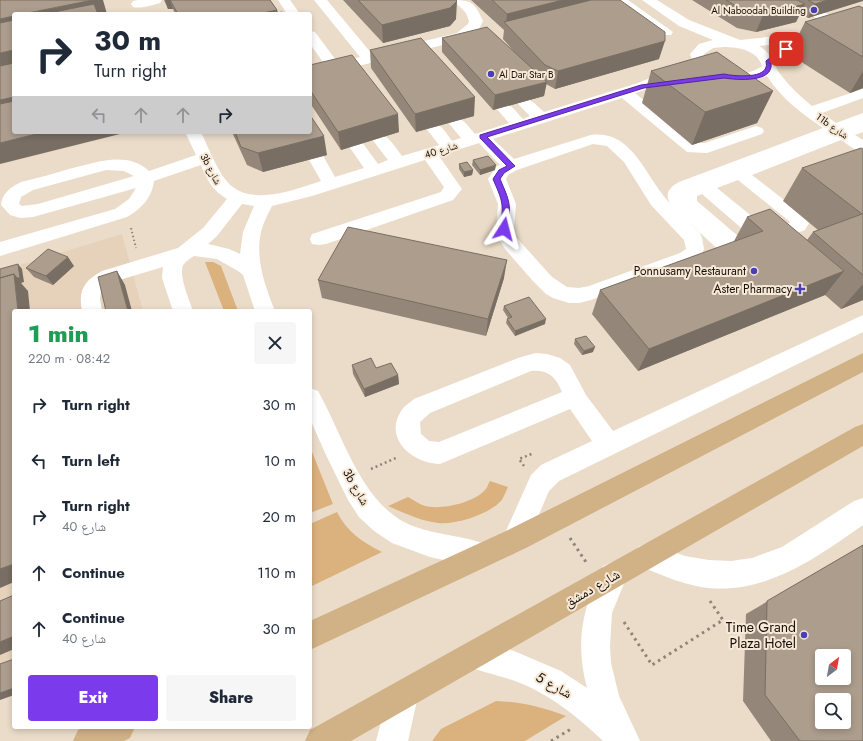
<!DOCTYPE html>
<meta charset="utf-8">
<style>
body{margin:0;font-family:Jost,"Noto Naskh Arabic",sans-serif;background:#f6f6f7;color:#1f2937;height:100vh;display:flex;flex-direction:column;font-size:15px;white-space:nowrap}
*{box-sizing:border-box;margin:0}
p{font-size:13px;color:#747a83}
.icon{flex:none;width:22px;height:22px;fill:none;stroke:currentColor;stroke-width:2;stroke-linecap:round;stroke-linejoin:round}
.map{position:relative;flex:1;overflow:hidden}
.drawer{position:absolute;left:12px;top:309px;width:300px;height:420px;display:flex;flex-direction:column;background:#fff;border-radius:4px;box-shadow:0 2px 6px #0003}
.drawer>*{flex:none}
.guide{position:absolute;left:12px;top:12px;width:300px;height:122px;border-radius:4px;box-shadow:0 2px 6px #0003;background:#fff;color:#1f2937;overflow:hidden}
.needle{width:26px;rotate:31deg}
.buttons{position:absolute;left:815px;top:649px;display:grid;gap:8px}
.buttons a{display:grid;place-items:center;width:36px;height:36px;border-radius:4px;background:#fff;box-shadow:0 2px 6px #0003;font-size:20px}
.pin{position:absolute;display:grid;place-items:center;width:34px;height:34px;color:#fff;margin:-17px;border-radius:8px;box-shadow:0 2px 6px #0006}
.me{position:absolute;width:44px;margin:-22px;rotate:9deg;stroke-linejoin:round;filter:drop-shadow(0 0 3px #0008)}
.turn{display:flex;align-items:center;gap:14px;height:84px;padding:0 16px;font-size:18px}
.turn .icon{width:52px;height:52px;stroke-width:2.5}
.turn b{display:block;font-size:28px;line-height:34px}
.lanes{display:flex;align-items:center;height:38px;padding:0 16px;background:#0003;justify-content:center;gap:20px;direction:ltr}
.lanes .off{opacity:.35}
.round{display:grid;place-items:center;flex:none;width:42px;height:42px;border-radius:4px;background:#f6f6f7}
.headline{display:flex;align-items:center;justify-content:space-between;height:68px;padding:0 16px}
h1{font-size:24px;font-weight:800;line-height:30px;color:#1e9e55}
.primary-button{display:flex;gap:8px;margin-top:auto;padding:8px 16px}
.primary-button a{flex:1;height:46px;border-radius:4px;background:#7c3aed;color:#fff;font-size:16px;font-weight:800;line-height:46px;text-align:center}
.primary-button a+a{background:#f6f6f7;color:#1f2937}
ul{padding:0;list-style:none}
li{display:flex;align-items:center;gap:12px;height:56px;padding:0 16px}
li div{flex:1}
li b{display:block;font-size:15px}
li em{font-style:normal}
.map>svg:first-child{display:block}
</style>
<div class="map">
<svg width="863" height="741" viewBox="0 0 863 741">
<rect width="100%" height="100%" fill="#ebdcca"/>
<path fill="#e6d2ba" d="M122,234L143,311H14V664L0,671V271Z"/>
<path fill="#dbb17e" d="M205,262H213L221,266L238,311H224Z
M310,447L333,504L310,513Z
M490,481L508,487C506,491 504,497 501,501C489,514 456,525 438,523C421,521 404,513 388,506L408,497C414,500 419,504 425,506C441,510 473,503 484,491C487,489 488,484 490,481Z
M337,512C347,532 362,542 382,552L310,587V524Z
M496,701C522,702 542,707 566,716L525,741H432L441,729Z"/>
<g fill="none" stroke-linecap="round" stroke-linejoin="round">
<path stroke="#8f8477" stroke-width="2" stroke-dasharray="1.5 2.5" stroke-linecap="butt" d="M131,228L136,248"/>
<path stroke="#8f8477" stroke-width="2.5" stroke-dasharray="2 3" stroke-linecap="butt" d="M524,466L519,459L534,453
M371,469L396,458"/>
<path stroke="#8f8477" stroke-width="3" stroke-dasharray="2.5 4" stroke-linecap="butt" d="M570,538L586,562
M624,622L652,665L723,620L710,601
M551,741L571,729"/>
<path fill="#fff" fill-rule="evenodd" d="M138,0H162L160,3C152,5 141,9 133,7L131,4L133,1Z
M278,0H290L300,14H287Z
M314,0H327L372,54L457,33L468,24L469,21L466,13L453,0C472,0 475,3 483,21L479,29L467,39L310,78V70L326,66L310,44V31L315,32L338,63L360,57Z
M614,0H628L673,32L671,35H661Z
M642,0H657L689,20L740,40L804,33L829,25L814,17L813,14L814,11L819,10L842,21L863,15V23L805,41L759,46C774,55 772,63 781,75C790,87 801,97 812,106L863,89V98L822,113L836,123L863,113V132L855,135L863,140V152L857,151L841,140L752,175L801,213L809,223L805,230L774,242L754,239L702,194L697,196V201L745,242L749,251L746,257L739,259L725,256L680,214L700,233L702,238L704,249L699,259L694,263L591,300L579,303H569L553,298L546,294L532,280L505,249L498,238L496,228L498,204L488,179L496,167L500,165L479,143L439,156L462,189L453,200L326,244L319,245L312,244L310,239L312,234L441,192L444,187L425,160L312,196L272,206C268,214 263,223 261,232C255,259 265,286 275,311H255L243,275L238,271L217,259L194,256C191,258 186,261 184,264C177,273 190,301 193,311H173L162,278L163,267L116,281L101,291L100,299L102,311H82C78,290 84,281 102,271L178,248L203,228L227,199C213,191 207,180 201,165L154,181C152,198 141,209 127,217L0,256V242L115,209L129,199L136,188L33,217L20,218L10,215L1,205C2,193 11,187 21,182C37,178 53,174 69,169C95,163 126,150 149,171L196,155L185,132H201C207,145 217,169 225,179C247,209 293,190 321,181L308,158L310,154L316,153L322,154L335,177L364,168L348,145L350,142L356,140L362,142L378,164L388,160L371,138L373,135C387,131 394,146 402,156L439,145L425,127L427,124C440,120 445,132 452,141L461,138L447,121L449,118C462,115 467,125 475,134L509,123L495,107L498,104C510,101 515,111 523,119L530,116L516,102L519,99C530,96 536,105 544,112L638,83L673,68L678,69L680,72L678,75L648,89L635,93L697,143H705L756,126L762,128L764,131L762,134L707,153L687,152L622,98L493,139L514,159L591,135C633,129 646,179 670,203C664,193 670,187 679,182L823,128C801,113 781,98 767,76C741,85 700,86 690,54L699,44L713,40L679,26ZM724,47C738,47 757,50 762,66C745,79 711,76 704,54L713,48ZM593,144L607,146L624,162L651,205L684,240L686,249L680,253L589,286L579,288L567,287L552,277L516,237L514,228L516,204L506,179L508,175L517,170ZM106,170L124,171L134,176L38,204L22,206L19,204L21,197L33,190ZM738,180L789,221L790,223L773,229L766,228L717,188ZM242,204L254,206L243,232L240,254L229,249L208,244L217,236Z
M863,315V332L559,481L549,491L524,549L515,553L506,549L502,540L531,475L541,465L592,441L570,409L440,464C410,463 381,436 404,407C407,404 411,402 414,399L521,357L536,353L547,354L560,358L570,365L586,395L613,431ZM531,371C548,369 556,377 562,392L439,442L429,441L421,434L420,422L430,413Z
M310,388L318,391C343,435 362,507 413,526C438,536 466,535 490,546L494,555L490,564L481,568L430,557L392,543L374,531L359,517L348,500L326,455L310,419Z
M863,498V525C816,558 763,597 701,587C680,583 658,574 638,565L634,556L638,547L647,543L685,556L709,560L731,561L752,558L782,547L854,501Z
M613,562L623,566L627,576L612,613L610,646L611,663L619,696L640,741H603C577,716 548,693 515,681C498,675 481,672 465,665L460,655L465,645L475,640L514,651L561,671L587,688C575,641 582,609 603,566Z
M403,681L414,685L418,696L408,741H376L388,696L392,685Z"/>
<path fill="#d1b186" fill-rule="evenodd" d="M863,353V372L524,549L310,650V621L506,531Z
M863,424V446L351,741H305L310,730L855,427Z
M84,727H135L130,738L124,741H73L78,730Z"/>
</g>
<path fill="#948779" d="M164,0H270L277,10L278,13L284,14H175L173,9H168Z
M343,0H456V19L450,26L383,43Z
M471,0H620L659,59L555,89L546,84L544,96L493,110L442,52V38L517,55L503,39L504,30Z
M692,0H863L808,18L800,13L796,22L756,32L737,28Z
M863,8V88L850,93L789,54L805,22Z
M370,50L474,116L416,132L371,68Z
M310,65L399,132L341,150L310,103Z
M651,71L773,91L757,123L692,145L642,103Z
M232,132H310L327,155L263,172L247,165Z
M863,149V300L841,309L825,295L638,371L592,314L600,290L735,242L734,241L747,217L807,240L813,232L818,230L783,201L802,168Z
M473,160L495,170L480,175L472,165Z
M459,164L473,170L472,175L464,177L459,169Z
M74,266L53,285L34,277L26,268Z
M504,278L486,336L322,298L318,280Z
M504,306L545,324L515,336L506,323L507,319L508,318L503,310Z
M575,339L593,352L582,355L574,344Z
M352,365L376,368L398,375L399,384L365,397L353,374Z
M863,545V741H771L743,701L746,614Z"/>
<path fill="#786e63" d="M93,0H103L107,14H23Z
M165,0H170L173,9H168Z
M563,0H606L506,24L507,14Z
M828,0H863V1L808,18L815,4Z
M457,1L456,19L450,26L383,43L382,25Z
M805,4L796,22L756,32L763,15Z
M277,10L278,14H258Z
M14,16V35L0,38V19Z
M665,41L659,59L555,89L558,71Z
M14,50V70L0,73V53Z
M863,71V88L850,93Z
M547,82L544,96L493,110L495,95Z
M773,91L757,123L692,145L705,112Z
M14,97V118L0,121V100Z
M475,97L474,116L416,132L415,114Z
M398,114L399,132L341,150L338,132Z
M44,132H128L0,164V143Z
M324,136L327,155L263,172L258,153Z
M496,165L495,170L480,175V170Z
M473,170L472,175L464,177V172Z
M68,257L74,266L53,285L46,276Z
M507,260L504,278L486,336L488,319Z
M18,264L22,269L24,282L21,283L28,291L30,311H18L14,274Z
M117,271L125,285L132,311H128Z
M844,271L825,295L638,371L649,349Z
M863,284V300L841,309Z
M546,319L545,324L515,336V331Z
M595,347L593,352L582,355L584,351Z
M398,375L399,384L365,397L364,389Z
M14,564V582L0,588V569Z
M14,636V649L0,655V642Z
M14,688V695L0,700V693Z"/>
<path fill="#ac9d8d" stroke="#786e63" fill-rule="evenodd" d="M0,0H93L23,14H14V16L0,19Z
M170,0H270L277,10L258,14H178Z
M358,0H456L457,1L450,8L382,25Z
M492,0H563L507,14Z
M591,0H620L665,32V41L558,71L545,65L504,22Z
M726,0H797L805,4L763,15L744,11Z
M808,0H828L815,4Z
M94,4L98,14H44Z
M859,6L863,8V57L805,22Z
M282,12L284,14H274Z
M14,20V50L0,53V23Z
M487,27L547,82L495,95L442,38Z
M421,38L475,97L415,114L370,50Z
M717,52L773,91L705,112L651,71Z
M352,55L398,114L338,132L310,90V65Z
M14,63V97L0,100V66Z
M14,101V132H44L0,143V104Z
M310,115L324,136L258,153L241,147L235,132H310Z
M861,148L863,149V275L813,232L862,214L802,168Z
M488,156L496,165L480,170L473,160Z
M467,162L473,170L464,172L459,164Z
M770,209L844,271L649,349L600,290L763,231L747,217Z
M348,227L507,260L488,319L318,280Z
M48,249L68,257L46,276L26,268Z
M18,264L20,278H17L14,274L0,278V269Z
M117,271L128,311H106L98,277Z
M14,274L18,311H14V564L0,569V278Z
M529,297L546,319L515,331L507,319L512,317L504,306Z
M586,336L595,347L584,351L575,339Z
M371,358L376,368L391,363L398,375L364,389L352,365Z
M863,545V741H800L765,695L767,601ZM822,656H844V678H822ZM822,700H844V722H822Z
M14,595V636L0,642V601Z
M14,659V688L0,693V664Z"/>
<path fill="#7c3aed" stroke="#51269a" d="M784,47L789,49L771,63C774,83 737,80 724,78L644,88L487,137L515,166L504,173L500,179C510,202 511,204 508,229L507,231H501L500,229C504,204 503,202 493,179L499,170L507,166L480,138V135L641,85L724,74C733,76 763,79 766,67C767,65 766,63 766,61Z"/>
<g fill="#4a3eb4" stroke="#f8e9d7" stroke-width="1.5">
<circle cx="814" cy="10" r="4"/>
<circle cx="491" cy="74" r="4"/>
<circle cx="754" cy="271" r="4"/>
<path d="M798 283h4v4h4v4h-4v4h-4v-4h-4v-4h4z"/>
<circle cx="804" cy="635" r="4"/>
</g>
<g text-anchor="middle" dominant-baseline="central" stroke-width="4" stroke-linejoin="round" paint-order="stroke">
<g font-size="10" fill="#140f09" stroke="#f8e9d7" text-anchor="end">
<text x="806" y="10">Al Naboodah Building</text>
<text x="499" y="74" text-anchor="start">Al Dar Star B</text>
</g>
<g font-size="10" fill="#140f09" stroke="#f8e9d7">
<text transform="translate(832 126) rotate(35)">11b شارع</text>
<text transform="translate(441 150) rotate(-17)">شارع 40</text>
<text transform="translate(211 169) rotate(62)">3b شارع</text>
</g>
<g font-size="12" fill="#140f09" stroke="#f8e9d7" text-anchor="end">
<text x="746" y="271">Ponnusamy Restaurant</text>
<text x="792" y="289">Aster Pharmacy</text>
</g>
<g font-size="12" fill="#140f09" stroke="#f8e9d7">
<text transform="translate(356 487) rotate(60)">3b شارع</text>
</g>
<g font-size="14" fill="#140f09" stroke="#f8e9d7">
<text transform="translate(592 588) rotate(-30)">شارع دمشق</text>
<text transform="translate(554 685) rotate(29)">شارع 5</text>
</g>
<g font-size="14" fill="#140f09" stroke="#f8e9d7" text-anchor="end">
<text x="796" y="627">Time Grand<tspan x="796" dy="16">Plaza Hotel</tspan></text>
</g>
</g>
</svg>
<div class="buttons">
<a><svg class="needle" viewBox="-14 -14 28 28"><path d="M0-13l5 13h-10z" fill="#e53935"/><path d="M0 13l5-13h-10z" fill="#747a83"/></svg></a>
<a><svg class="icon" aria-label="search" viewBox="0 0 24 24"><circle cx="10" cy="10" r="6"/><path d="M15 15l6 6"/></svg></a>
</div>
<div class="pin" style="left:786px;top:49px;background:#d93025"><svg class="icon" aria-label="arrive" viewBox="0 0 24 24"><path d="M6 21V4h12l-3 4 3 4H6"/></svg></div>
<svg class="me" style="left:504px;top:229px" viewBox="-20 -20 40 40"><path d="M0-17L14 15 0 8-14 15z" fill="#7c3aed" stroke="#fff" stroke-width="4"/></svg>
<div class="guide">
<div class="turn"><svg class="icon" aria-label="right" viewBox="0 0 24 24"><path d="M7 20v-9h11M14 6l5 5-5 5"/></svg><div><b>30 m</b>Turn right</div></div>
<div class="lanes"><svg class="icon off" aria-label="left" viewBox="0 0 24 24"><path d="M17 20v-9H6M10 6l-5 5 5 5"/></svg><svg class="icon off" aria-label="ahead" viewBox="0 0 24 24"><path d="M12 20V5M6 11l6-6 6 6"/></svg><svg class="icon off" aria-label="ahead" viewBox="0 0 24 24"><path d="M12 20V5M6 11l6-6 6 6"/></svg><svg class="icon" aria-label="right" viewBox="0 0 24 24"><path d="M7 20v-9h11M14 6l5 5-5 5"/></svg></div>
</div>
<section class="drawer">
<div class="headline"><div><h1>1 min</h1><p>220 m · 08:42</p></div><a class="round"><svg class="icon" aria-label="close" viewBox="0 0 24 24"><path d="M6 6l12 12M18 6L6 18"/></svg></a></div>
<ul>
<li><svg class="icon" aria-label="right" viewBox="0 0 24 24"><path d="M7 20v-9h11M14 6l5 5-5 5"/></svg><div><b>Turn right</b></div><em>30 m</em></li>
<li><svg class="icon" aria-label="left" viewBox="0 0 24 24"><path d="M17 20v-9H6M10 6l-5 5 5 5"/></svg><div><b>Turn left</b></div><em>10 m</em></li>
<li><svg class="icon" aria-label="right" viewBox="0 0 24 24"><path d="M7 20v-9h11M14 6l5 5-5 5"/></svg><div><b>Turn right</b><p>شارع 40</p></div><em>20 m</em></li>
<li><svg class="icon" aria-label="ahead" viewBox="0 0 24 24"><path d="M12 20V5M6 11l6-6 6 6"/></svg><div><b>Continue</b></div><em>110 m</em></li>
<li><svg class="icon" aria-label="ahead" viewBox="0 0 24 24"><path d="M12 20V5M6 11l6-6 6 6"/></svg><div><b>Continue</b><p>شارع 40</p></div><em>30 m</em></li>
</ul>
<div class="primary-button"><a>Exit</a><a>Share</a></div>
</section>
</div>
